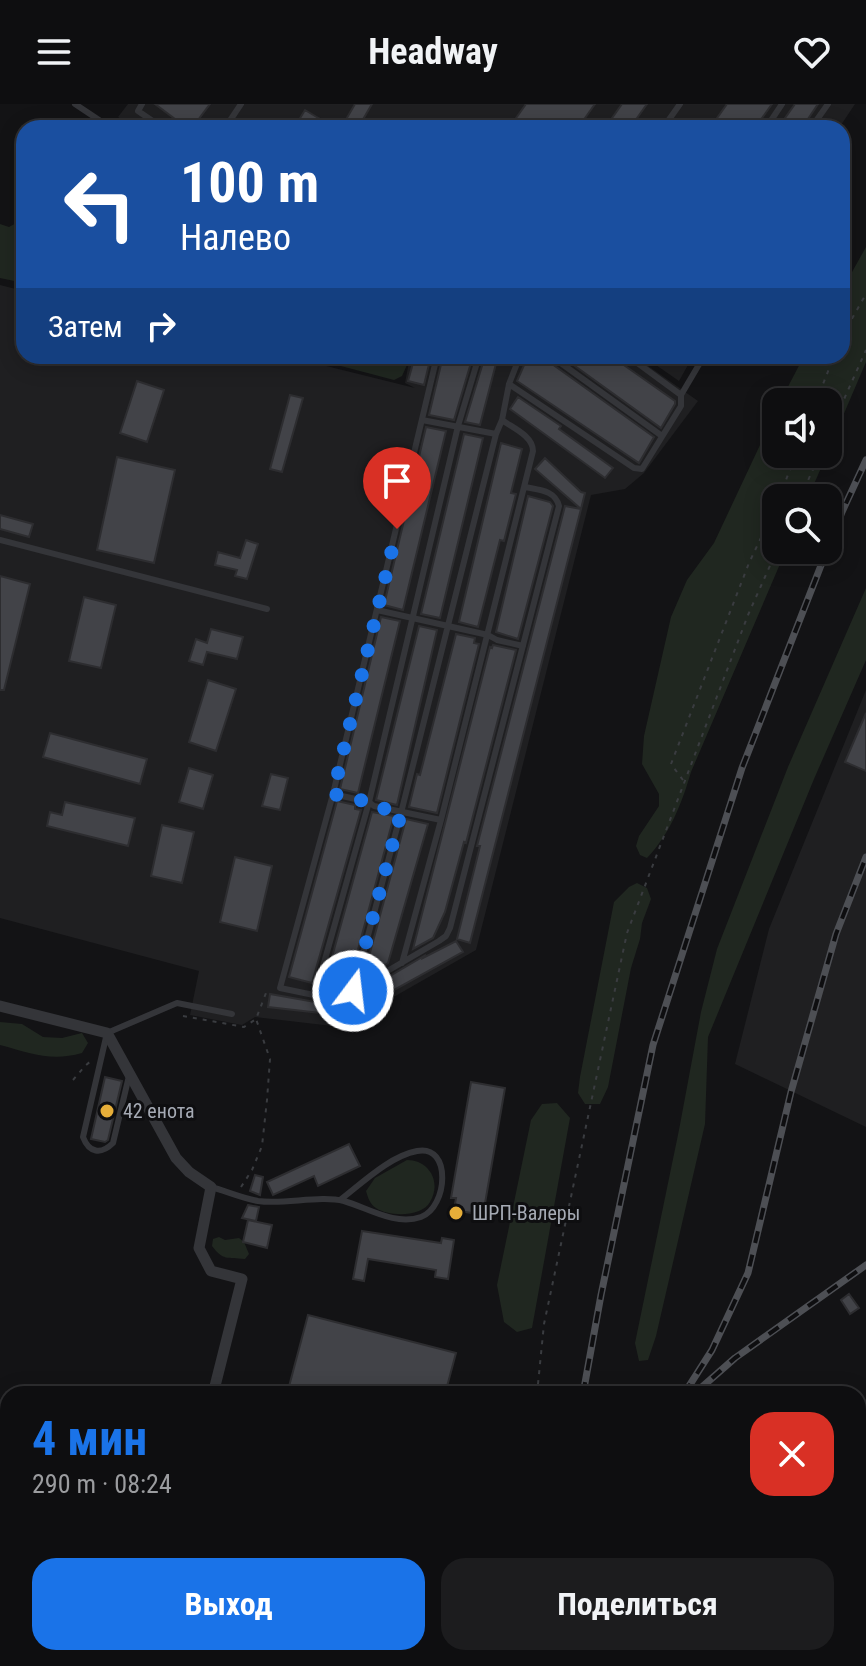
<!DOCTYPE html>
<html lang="ru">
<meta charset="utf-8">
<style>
body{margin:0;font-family:"Roboto Condensed",sans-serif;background:#1c1c1e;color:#f1f3f6;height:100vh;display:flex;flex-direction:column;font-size:30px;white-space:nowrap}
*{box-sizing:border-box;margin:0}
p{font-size:26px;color:#9b9c9f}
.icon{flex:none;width:44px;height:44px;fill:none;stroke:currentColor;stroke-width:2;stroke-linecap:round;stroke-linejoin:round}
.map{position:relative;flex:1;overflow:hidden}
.side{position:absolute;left:0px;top:1282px;width:866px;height:280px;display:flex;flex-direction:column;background:#0e0e10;border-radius:24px 24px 0 0;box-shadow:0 4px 20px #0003,0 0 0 2px #2e2e30}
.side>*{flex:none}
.banner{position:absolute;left:16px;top:16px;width:834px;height:244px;border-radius:24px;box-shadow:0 4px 20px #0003,0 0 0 2px #2e2e30;background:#1a4fa0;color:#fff;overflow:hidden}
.fabs{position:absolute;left:762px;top:284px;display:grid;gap:16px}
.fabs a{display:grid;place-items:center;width:80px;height:80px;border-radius:16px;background:#0e0e10;box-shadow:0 4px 20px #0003,0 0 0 2px #2e2e30;font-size:40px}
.pin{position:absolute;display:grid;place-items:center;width:68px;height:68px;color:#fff;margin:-82px -34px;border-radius:50% 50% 50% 0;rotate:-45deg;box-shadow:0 0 8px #0007}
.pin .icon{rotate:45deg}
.me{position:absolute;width:88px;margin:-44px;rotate:15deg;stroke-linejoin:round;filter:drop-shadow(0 0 6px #0008)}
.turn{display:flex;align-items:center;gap:28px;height:168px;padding:0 32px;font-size:36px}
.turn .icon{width:104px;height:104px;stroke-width:2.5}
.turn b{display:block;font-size:56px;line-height:68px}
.then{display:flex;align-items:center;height:76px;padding:0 32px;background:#0003;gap:16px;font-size:30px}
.round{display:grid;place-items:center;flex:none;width:84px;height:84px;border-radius:24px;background:#1c1c1e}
.overview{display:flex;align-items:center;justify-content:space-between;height:136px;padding:0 32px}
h1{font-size:48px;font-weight:700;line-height:60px;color:#1a73e8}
.action{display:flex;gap:16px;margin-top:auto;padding:16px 32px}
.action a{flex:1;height:92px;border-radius:24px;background:#1a73e8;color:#fff;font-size:32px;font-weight:700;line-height:92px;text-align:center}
.action a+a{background:#1c1c1e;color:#f1f3f6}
header{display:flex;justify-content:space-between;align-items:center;height:104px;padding:0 32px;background:#0e0e10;font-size:36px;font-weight:700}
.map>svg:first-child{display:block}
</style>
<header><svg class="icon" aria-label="menu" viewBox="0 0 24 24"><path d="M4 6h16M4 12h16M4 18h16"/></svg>Headway<svg class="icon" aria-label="heart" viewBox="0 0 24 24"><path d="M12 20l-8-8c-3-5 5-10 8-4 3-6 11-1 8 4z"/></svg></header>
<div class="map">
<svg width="866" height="1562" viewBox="0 0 866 1562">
<rect width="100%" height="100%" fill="#131315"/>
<path fill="#1f1f21" d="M128,0H855L839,24H134L118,13Z
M0,181L24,187V252H286L415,284L405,279L410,252H634L698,297L644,369L625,385L591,391L476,846L341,923L255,913L242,921L190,911L199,867L0,814Z
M643,252H693L679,277Z
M866,586V1023L735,960L769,825Z
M0,1512L8,1514V1554H43L45,1557L70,1562H0Z"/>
<path fill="#202720" d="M24,99V179L0,174V120L9,123L20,117Z
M866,143V258L828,347V298H780L804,252H842V186Z
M303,252H411L402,272L394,276Z
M776,307V350H827L808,394H776V446H786L691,668C682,699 670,730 647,754L640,751L636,742L639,732L659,702V690L642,660L644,632L671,513L687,476L714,439Z
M866,484V556L814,675L708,933L705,1020L656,1232L648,1256L639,1257L635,1239L679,1026L701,908L717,845L788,663Z
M637,779L647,784L651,795L642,819L640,835L631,864L608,983L600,1000H585L578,989L580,973L614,798L629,783Z
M0,918L22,920L43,933L62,934L82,929L88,939L82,949C51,958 30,949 0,941Z
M557,999L570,1014L532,1224L517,1228L504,1218L497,1181L531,1016L542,1000Z
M407,1056C429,1056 442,1078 430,1098C422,1113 389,1113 376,1104C370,1100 368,1094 366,1087L375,1074Z
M219,1133L225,1136L239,1134L244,1138L249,1150L245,1155C227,1153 223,1157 212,1142L213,1135Z
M282,1554H455L450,1562H276Z"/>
<path fill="#424348" stroke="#2d2d30" stroke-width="2" d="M155,0H210L192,24H187Z
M355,0H372L358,24H341Z
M526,0H595L578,24H509Z
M622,0H647L630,24H605Z
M727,0H772L755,24H710Z
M795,0H818L802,24H778Z
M305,6L335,24H294Z
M415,252H431L424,281L408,277Z
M443,252H473L454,316L429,311Z
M485,252H498L480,321L465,318Z
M528,252H545L548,257L654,333L639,359L517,277Z
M561,252H611L675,297V300L661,324Z
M137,277L164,286L147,338L120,329Z
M290,291L303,294L282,368L270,365Z
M518,293L561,322L559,325L613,364L605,374L510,305Z
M426,323L446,327L403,506L384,501Z
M464,330L483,334L440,514L421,510Z
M501,339L522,345L511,389L516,390L504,437L500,436L478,523L459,518Z
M117,353L175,366L154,459L97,446Z
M545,354L581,388L585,389L581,405L535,365Z
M528,392L550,398L553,402L518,535L496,528Z
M565,402L581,405L470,839L457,835L480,742H477Z
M0,411L33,420L29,433L0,425Z
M246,436L258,440L247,475L235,472L237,466L215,461L218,448L240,454Z
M0,472L30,480L4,586H0Z
M84,493L116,501L101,564L69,557Z
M381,513L400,517L358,689L340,685Z
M419,522L437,526L397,701L376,696Z
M211,525L243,533L237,555L207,548L203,561L189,557L196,535L207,539Z
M456,530L475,534L474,539L479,540L437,709L409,703L417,670L420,671Z
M493,541L516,546L466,739L464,738L445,808L433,834L413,845L490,543L492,544Z
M208,576L236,585L216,647L189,638Z
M866,609V667L845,658Z
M50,629L147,655L140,680L43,653Z
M189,664L213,671L203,705L179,698Z
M271,670L288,674L280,706L262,702Z
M337,697L355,701V705L361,706L312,879L289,873Z
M65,698L135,714L128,742L47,722L50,708L62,711Z
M372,708L394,712L356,853L353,852L343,885L340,887L324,882Z
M406,715L428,720L388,859L385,861L368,856Z
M162,721L194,728L182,779L151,772Z
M235,753L272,762L257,827L220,818Z
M456,837L463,848L347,912L268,903L270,890L332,901L344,899L354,900L356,892L424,852L423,854Z
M105,973L122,977L108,1036L105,1038L91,1035Z
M471,978L505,984L483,1111L454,1106L456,1094H451Z
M349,1040L360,1062L318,1082L314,1072L273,1091L267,1078Z
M255,1071L263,1073L260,1091L250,1087Z
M248,1101L259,1103L256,1117L242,1114Z
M248,1116L272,1121L267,1144L243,1138Z
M362,1127L441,1139L442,1134L454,1136L448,1175L435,1173L436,1166L368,1155L364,1177L353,1175Z
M849,1190L859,1204L850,1210L841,1196Z
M308,1211L456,1249L445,1290H287Z"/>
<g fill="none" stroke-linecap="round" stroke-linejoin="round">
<path stroke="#3a3c40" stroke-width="2" stroke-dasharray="4 6" stroke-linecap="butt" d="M842,232L866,190
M816,298L834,252
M828,331L866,246
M779,394L796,350
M800,394L820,350
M683,676L671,660L749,459L776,402
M183,912L244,923L256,915L266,889L271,887
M73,976L85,962L92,956
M241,1083L252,1066L262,1042L267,996L270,955L256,915
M537,1290L544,1220L627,829L748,511L777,446
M0,1355L8,1357
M0,1410L8,1412
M0,1430L8,1437
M594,1554L598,1562
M597,1554L630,1562
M163,1562L165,1554
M214,1562L225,1554
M500,1562L502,1554"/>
<path stroke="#343539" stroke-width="6" d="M75,0L111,24
M142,0L138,7L163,24
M225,24L241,0
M663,24L680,0
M766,24L782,0
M811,24L828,0
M437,252L333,690L280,884L333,895H338L353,887L401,709L496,330L502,316L509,280L520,252
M551,252L662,332
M628,252L681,291L704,252
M509,280L634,364L642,365L681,302V291
M422,316L496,330
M0,436L267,505
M377,506L488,531L497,536L523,542
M333,690L369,698L374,702L441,716
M402,859L441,716L533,347C533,332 513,324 502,316
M353,887L439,837L446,832L450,824L559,402C555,386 539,386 525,383
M315,891L369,698L458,322L479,252
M129,972L113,1039C101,1051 89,1049 83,1033L107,929L177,899L232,910
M211,1083C226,1087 242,1094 258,1097C284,1101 319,1091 344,1097C368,1104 395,1122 421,1113C448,1103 452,1040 417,1047C390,1052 362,1079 340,1096"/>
<path stroke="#343539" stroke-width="11" d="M0,902L107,929L176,1054L189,1068L211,1083L199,1144L211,1167L242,1175L213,1290
M858,1415L866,1411"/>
<path stroke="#424449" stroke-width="16" d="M146,1562L148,1554"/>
<path stroke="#505258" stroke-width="18" d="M0,1375L8,1377
M0,1389L8,1391
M644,1554L681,1562
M721,1554L756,1562"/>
<g stroke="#4d4f54" stroke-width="7">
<path id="rail" d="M828,444L842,408L866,356
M583,1290L601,1191L653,941L742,664L827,446
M684,1290L712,1246L748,1169L791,988L836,830L866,753
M694,1290L735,1254L866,1161
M542,1562L543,1554
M568,1562L569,1554"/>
</g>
<use href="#rail" stroke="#0e0e10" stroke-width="4" stroke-dasharray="12" stroke-linecap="butt"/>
</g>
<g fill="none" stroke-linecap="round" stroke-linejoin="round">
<path stroke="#1a73e8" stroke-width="14" stroke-dasharray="0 25.2" d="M353,887L401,709L374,702L369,698L333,690L397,425"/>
</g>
<g fill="#e6ae39" stroke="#0e0e10" stroke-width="3">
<circle cx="107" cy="1007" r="8"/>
<circle cx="456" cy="1109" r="8"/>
</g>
<g text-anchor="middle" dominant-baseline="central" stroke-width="6" stroke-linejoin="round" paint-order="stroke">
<g font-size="20" fill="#a5aab4" stroke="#0e0e10" text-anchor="start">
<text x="123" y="1007">42 енота</text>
<text x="472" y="1109">ШРП-Валеры</text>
</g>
</g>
</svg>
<div class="fabs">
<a><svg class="icon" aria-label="sound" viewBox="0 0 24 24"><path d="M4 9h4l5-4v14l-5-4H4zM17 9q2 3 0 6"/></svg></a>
<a><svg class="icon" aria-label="search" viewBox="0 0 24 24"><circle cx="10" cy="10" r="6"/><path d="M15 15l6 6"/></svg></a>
</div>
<div class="pin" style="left:397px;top:425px;background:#d93025"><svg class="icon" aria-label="arrive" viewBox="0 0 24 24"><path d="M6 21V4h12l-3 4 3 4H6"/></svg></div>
<svg class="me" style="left:353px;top:887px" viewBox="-20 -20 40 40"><circle r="17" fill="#1a73e8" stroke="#fff" stroke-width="3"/><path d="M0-11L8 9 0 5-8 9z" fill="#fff"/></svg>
<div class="banner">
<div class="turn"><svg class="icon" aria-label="left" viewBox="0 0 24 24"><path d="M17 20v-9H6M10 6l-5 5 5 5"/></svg><div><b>100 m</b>Налево</div></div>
<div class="then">Затем<svg class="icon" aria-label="right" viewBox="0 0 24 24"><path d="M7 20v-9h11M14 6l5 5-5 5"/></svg></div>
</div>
<section class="side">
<div class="overview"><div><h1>4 мин</h1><p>290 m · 08:24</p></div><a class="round" style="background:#d93025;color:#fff"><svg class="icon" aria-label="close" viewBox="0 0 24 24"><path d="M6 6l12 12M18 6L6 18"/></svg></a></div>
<div class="action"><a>Выход</a><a>Поделиться</a></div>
</section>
</div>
